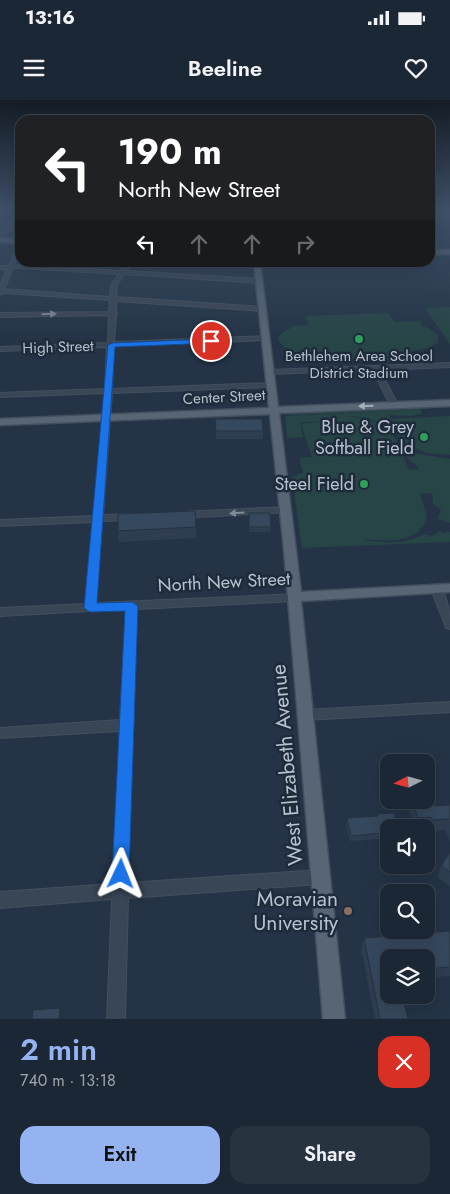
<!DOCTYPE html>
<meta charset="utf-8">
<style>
body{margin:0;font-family:Jost,sans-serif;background:#283340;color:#f1f3f6;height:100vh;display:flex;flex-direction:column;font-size:19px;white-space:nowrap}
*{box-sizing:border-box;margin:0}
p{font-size:16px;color:#a0a5ac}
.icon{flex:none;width:28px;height:28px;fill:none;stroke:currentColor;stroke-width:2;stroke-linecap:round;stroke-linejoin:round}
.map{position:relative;height:919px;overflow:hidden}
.drawer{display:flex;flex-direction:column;background:#1b2734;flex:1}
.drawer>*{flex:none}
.guide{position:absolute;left:15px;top:15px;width:420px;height:152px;border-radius:15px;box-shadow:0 5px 20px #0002,0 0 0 1px #39444f;background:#202124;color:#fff;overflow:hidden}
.needle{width:32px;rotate:264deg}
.buttons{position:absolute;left:380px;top:654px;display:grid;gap:10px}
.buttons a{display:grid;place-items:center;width:55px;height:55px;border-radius:10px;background:#1b2734;box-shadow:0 5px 20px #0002,0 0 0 1px #39444f;font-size:25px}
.pin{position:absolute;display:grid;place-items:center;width:42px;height:42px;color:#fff;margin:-21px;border:2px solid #fff;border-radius:50%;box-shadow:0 1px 5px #0007}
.me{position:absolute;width:55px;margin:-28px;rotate:2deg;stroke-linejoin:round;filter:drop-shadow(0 0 4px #0008)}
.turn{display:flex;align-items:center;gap:18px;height:105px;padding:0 20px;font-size:22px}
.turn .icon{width:65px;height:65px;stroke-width:2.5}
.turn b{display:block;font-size:35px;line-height:42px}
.lanes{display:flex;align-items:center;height:48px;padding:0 20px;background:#0003;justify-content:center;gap:25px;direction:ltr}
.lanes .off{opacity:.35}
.round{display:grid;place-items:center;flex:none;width:52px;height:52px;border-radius:15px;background:#283340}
.head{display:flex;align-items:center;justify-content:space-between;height:85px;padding:0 20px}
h1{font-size:30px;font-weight:600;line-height:38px;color:#95b2f1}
.primary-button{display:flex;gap:10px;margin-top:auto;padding:10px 20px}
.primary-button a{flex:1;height:58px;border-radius:15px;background:#95b2f1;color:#111;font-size:20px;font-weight:600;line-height:58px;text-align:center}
.primary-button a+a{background:#283340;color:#f1f3f6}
.status{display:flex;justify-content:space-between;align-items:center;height:35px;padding:0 25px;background:#1b2734;direction:ltr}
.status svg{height:14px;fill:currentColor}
header{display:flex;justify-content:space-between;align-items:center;height:65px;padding:0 20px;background:#1b2734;font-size:22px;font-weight:600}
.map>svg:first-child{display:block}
</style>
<div class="status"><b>13:16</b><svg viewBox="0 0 49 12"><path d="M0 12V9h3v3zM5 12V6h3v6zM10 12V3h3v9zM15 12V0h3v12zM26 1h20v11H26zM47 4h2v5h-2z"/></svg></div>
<header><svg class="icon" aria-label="menu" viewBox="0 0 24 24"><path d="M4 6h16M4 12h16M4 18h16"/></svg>Beeline<svg class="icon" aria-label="heart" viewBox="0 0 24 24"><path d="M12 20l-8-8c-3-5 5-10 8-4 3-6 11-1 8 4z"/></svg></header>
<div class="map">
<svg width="450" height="919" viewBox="0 0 450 919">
<rect width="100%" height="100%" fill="#243446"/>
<path fill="#274547" d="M450,207V244L425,208Z
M388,213L394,222L420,221L422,224L419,225L428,228L438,235V242L429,248L411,251L416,260L325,263L322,254C307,255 284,254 278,238L283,232L291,228V226L309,225L305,216Z
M450,307L420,309L422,313L412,316L389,315L391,319L450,316V355L427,353L403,343L413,350L412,353L450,359V423L438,419L441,409L433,404L432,393L420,394L427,417C419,445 385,441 363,439C378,444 410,444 423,434L432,436L440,431L443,433L450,432V442L302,448L292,377L303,373L299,358L312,357L301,324C314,323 323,320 335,318C354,315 381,319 393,335C400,345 404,359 409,370L420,369L406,357L399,341H402L393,329L391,330C359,306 335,321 300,323L303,337L287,338L285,316L409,310L289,315L291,313Z"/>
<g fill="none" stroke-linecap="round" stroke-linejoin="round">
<g stroke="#434f5e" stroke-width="2">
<path id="minor" d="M450,118V120L430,121V119Z
M0,122L15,125L20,124V127L0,135V131L11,127L0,124Z
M430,140L441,151V153H437L430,145Z
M20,143V151L14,165L121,171L127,162H132L127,171L259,179L262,181L259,183L124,174L117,185L116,197L262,207L265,209L262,211L116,201V213L117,214L116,215L114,242L266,236L269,238L266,240L114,246L112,289L271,283L275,285L271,287L112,293L103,415L130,414L135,417L130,420L102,421L96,503L299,494L300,497L295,501L137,509L128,783L320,770L325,772L327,777L325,782L320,784L128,798L125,919H107L112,799L0,808V792L113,784L120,631L0,638V628L120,620L126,509L0,516V508L85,504L93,422L0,426V420L94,416L105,293L0,297V293L105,289L107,247L0,251V247L108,243L109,215L0,217V213L109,212L110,200L3,193L0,195V186L7,169L0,170V166H9L17,145ZM13,168H22L119,174L111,185L110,197L4,189Z
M450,263V267L380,270L398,305L394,307L390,305L373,270L270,274L266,272L270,270Z
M286,407L291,410L289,412L182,418L177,415L182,412Z
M436,485C448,490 450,517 450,529L446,528L445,525L431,489Z
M450,602V612L306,620L302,619L300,615L302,611L306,610Z"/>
</g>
<g stroke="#434f5e" stroke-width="3">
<path id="major" d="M0,138L20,139V143L0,142Z
M430,150H450V154H430Z
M254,162H260L278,307L450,300V306L279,313L301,492L450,484V492L301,501L345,919H323L284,450L270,314L0,325V319L269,308Z"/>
</g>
<use href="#minor" fill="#394655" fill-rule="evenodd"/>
<use href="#major" fill="#576575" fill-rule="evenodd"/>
</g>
<path fill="#2e3e50" d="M215,319L263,331V339H216Z
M249,413L271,427L270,432H249Z
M196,427L197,438L119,442L118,431Z
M412,700H426L435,706L450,705V742L446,730L429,731L428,728H414L409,710Z
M378,714L389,728V745H383L381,739L350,741L346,724L347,718L377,716Z
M450,752V786L437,777L441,766Z
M450,831V876L426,878V858H389L408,919H375L361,848L364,838Z"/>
<path fill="#263241" d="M60,908L63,917V919H59Z"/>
<path fill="#36485d" stroke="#263241" d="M215,319H262L263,331H216Z
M195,411L196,427L118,431V414Z
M249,413H270L271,427H249Z
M426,698H432L435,706L450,705V719L432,720L431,717L418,718L412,700H426Z
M394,713L398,728H389V739H384L383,733L351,736L347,718L378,716V714Z
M450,752V772L441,766Z
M450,831V867L426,869V858H389V895H402L408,919H380L364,838Z
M60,908L59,919H32L33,910Z"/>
<defs><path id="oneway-solid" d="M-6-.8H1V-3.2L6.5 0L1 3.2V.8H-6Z" transform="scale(1.25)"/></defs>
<g fill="#7e8a98">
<use href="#oneway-solid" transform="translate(49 214) rotate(-2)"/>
<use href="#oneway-solid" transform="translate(237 413) rotate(177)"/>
</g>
<use fill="#a4afbc" href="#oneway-solid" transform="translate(366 306) rotate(178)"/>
<linearGradient id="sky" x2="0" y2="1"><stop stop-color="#141d26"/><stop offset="0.46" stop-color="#3f5068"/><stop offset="1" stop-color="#3f5068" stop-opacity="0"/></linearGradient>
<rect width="450" height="241" fill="url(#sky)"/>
<path fill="#1a73e8" stroke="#114b97" d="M211,239H214V243L115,247L97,503L132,502L138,506L129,774L127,779L121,782L115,779L112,774L125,511L90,512L84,508L108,245L112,243Z"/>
<g fill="#2e9e5b" stroke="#1e2b3b" stroke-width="2">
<circle cx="359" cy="239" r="5"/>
<circle cx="424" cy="337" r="5"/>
<circle cx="364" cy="384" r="5"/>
</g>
<circle fill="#8d6e63" stroke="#1e2b3b" stroke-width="2" cx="348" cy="811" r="5"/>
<g text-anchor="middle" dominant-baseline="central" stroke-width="5" stroke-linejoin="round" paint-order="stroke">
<g font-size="15" fill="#b7c1ce" stroke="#1e2b3b">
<text transform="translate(58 247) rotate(-2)">High Street</text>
<text transform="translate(224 297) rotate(-3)">Center Street</text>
</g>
<g font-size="15" fill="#b7c1ce" stroke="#1e2b3b">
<text x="359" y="256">Bethlehem Area School<tspan x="359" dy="17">District Stadium</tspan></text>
</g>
<g font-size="18" fill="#b7c1ce" stroke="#1e2b3b" text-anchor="end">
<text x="414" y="327">Blue &amp; Grey<tspan x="414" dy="21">Softball Field</tspan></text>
<text x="354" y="384">Steel Field</text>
</g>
<g font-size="18" fill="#b7c1ce" stroke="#1e2b3b">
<text transform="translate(224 482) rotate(-3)">North New Street</text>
</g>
<g font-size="21" fill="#b7c1ce" stroke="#1e2b3b">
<text transform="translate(287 665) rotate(-95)">West Elizabeth Avenue</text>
</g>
<g font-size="21" fill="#b7c1ce" stroke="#1e2b3b" text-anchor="end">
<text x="338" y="799">Moravian<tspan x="338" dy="24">University</tspan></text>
</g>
</g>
</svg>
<div class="buttons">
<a><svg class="needle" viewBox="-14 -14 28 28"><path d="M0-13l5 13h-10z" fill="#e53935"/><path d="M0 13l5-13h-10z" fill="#a0a5ac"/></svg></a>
<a><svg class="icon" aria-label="sound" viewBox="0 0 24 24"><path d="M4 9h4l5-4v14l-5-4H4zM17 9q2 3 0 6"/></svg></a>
<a><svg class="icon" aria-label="search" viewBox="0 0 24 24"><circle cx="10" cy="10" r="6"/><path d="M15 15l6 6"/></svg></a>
<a><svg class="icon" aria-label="layers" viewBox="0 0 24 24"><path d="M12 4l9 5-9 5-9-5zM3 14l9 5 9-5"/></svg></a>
</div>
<div class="pin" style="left:211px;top:241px;background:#d93025"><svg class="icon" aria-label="arrive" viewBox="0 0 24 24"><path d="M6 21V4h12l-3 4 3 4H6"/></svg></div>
<svg class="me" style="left:121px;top:774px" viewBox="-20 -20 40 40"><path d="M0-17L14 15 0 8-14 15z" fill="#1a73e8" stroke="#fff" stroke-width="4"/></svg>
<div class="guide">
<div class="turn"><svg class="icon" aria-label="left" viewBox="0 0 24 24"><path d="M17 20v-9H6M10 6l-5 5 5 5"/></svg><div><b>190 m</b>North New Street</div></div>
<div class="lanes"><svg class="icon" aria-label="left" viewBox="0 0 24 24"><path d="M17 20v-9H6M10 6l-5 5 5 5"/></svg><svg class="icon off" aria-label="ahead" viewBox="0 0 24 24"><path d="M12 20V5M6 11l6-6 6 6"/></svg><svg class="icon off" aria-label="ahead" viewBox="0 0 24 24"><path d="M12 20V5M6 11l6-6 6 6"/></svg><svg class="icon off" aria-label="right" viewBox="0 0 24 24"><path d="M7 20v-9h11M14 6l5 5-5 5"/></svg></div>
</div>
</div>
<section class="drawer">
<div class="head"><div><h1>2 min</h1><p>740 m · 13:18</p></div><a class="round" style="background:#d93025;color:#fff"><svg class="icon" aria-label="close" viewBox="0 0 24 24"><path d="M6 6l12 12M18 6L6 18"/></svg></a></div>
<div class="primary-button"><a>Exit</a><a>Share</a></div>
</section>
